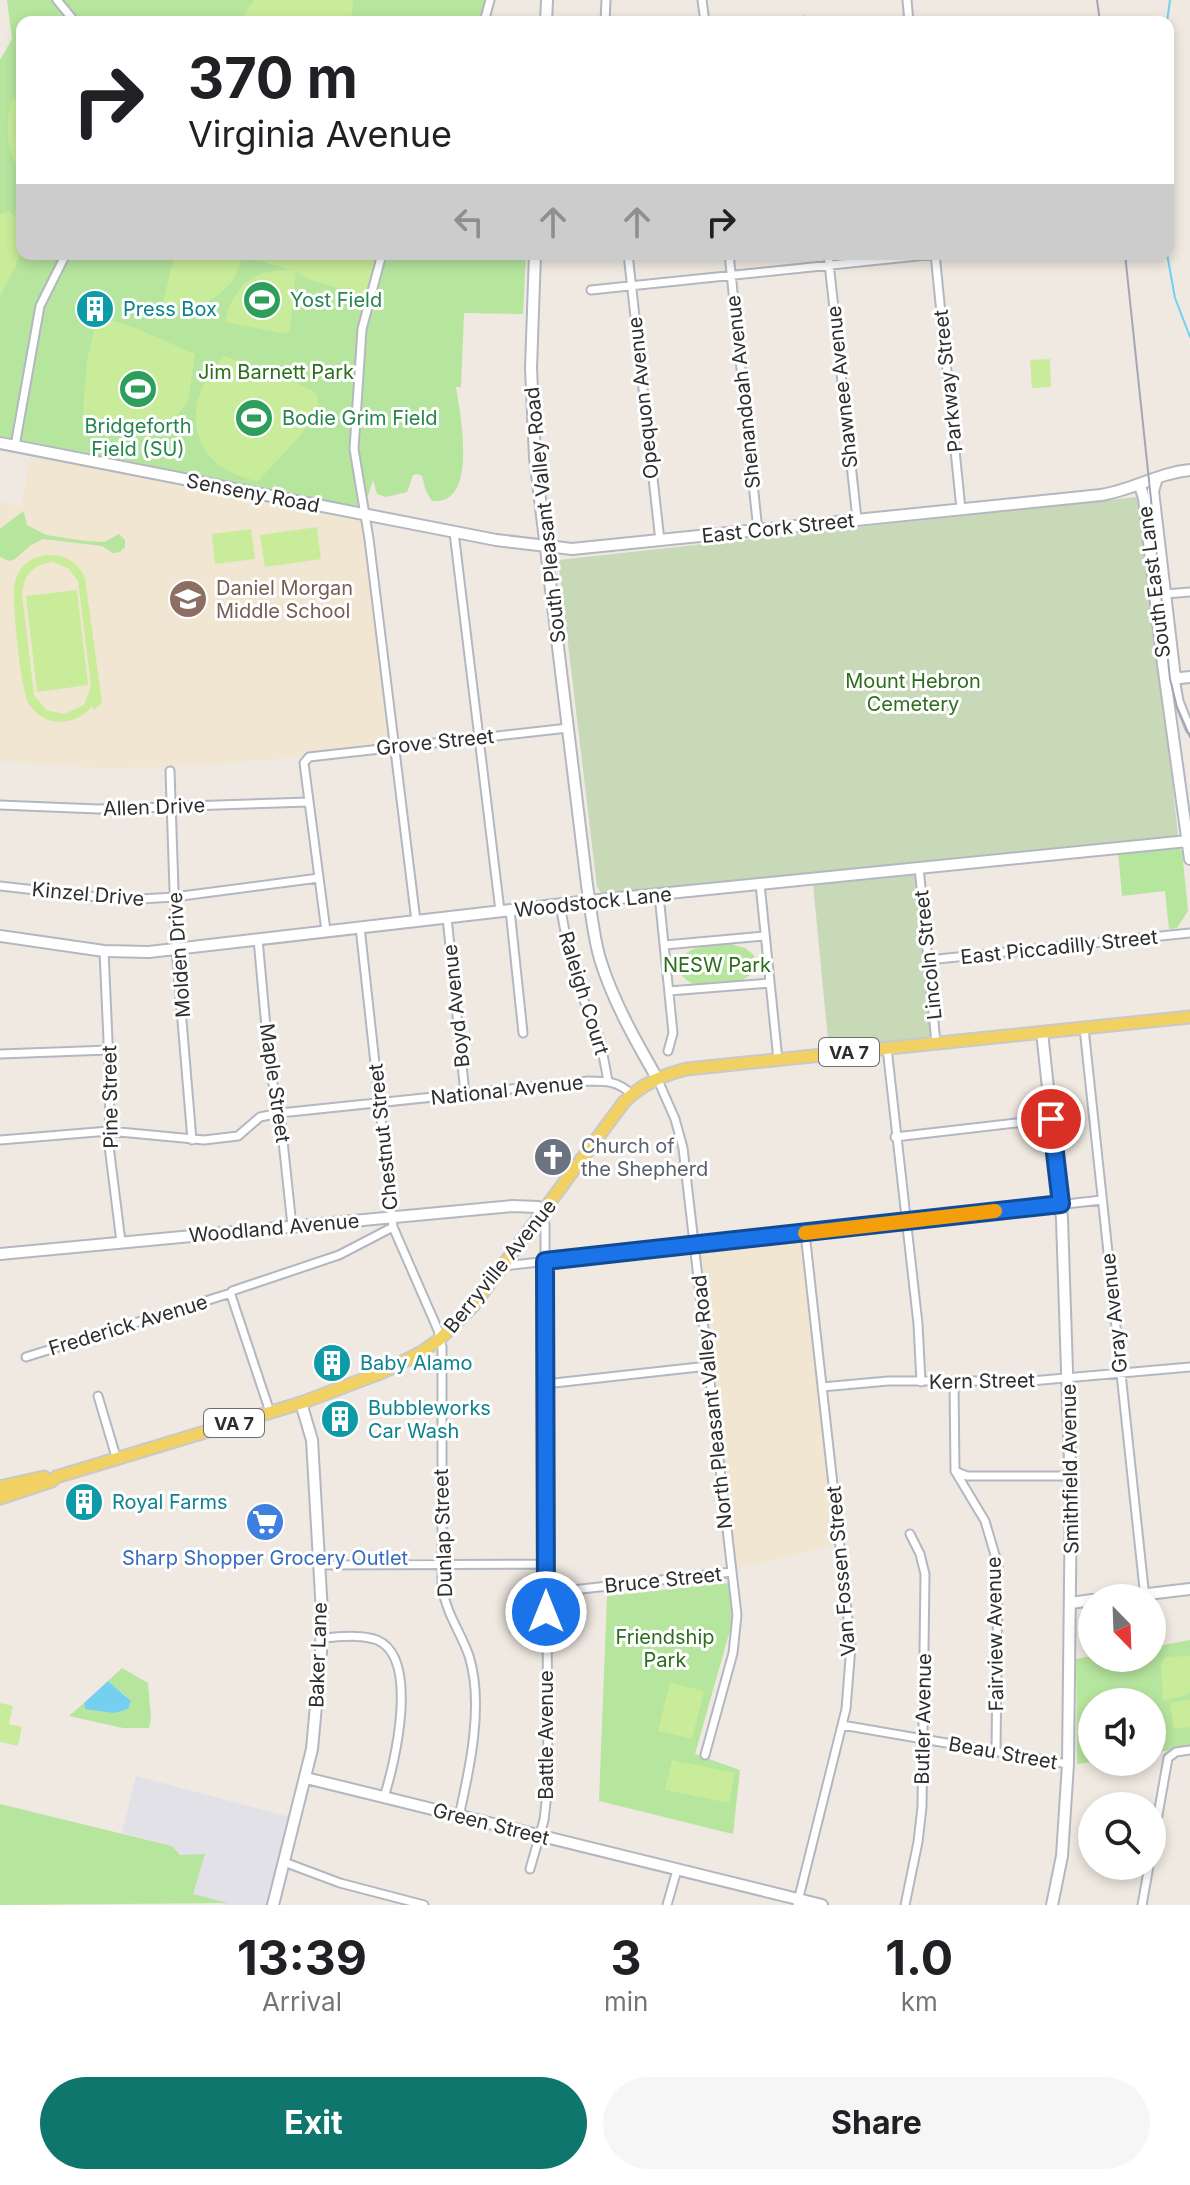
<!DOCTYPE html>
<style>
body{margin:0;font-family:Inter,sans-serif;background:#f6f6f6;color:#202124;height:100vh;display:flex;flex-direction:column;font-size:30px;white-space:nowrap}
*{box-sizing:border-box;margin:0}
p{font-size:26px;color:#757577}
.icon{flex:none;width:44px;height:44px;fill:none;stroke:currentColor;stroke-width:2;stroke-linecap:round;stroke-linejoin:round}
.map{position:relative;height:1905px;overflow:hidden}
.panel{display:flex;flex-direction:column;background:#fff;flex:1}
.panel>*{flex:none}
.top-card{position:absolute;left:16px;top:16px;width:1158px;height:244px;border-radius:16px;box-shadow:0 4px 12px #0003;background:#fff;color:#202124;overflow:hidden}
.needle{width:52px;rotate:157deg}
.fabs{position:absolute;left:1078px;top:1584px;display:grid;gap:16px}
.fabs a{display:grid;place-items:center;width:88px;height:88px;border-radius:50%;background:#fff;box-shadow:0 4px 12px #0003;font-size:40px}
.pin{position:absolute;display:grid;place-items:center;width:68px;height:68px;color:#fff;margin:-34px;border:4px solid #fff;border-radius:50%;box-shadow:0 2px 8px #0007}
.me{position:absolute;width:88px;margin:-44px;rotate:0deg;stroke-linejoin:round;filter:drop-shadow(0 0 6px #0008)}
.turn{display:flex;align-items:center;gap:28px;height:168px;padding:0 40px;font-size:36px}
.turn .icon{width:104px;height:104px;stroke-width:2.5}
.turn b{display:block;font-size:56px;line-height:68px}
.lanes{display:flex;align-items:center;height:76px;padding:0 40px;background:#0003;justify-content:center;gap:40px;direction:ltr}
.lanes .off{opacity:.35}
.eta{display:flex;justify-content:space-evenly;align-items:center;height:136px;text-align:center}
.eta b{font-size:48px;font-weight:700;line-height:56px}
.button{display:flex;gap:16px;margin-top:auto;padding:16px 40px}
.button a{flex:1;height:92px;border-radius:48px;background:#0f766e;color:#fff;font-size:32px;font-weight:700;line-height:92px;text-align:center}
.button a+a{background:#f6f6f6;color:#202124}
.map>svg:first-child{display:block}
</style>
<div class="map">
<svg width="1190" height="1905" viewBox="0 0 1190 1905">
<rect width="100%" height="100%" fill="#efe9e1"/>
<path fill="#e3e1e8" d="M136,1776L290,1817L267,1905H227L193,1894L190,1855H180L172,1846L122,1833Z"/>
<path fill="#f0e6d1" d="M31,454L365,520L394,748L195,766L103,768L0,761V502L21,507Z
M800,1236L835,1544L736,1569L700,1249Z"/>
<path fill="#b6e59e" d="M7,0H491L489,22H22V254H526L523,314L464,313L461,387H456C460,413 479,506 432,501L426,491L422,476L418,474L413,475L407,492L386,497L377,494L373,480L368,496L356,507L0,436V60L12,39Z
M22,512L24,513L27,525L46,535L86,541L105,542L119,534L125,540V547L120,552L113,553L102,546L43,539L31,545L15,559L9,561L0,557V529Z
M1176,845L1182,851L1188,911L1177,928L1169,929L1165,891L1122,896L1118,850Z
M728,943L745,948L754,955L756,969C741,990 682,997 677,964C688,945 709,945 728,943Z
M729,1583L732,1623L695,1754L740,1770L733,1834L599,1801L607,1596Z
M1190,1640V1747L1152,1753V1702H1092L1093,1762L1077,1764L1076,1659L1092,1656L1152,1658V1647Z
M122,1668L148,1683L151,1718L149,1728H123L69,1716L84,1703L85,1709L127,1697L108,1681Z
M0,1804L172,1846L180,1855L205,1854L193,1894L228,1903L0,1905Z"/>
<path fill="#c8d9b8" d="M1136,497L1139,498L1176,787L1173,788L1178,836L618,896L601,893L597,887L558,560Z
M916,873L933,1037L829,1050L813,884Z"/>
<path fill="#c9ec9a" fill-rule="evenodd" d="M254,0H353L351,22H245L243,20L246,11Z
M12,99L22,102V175C7,151 4,126 12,99Z
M9,211C38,233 12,272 0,297V214Z
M175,254H221L241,261C231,298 197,312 163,302Z
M248,254H378L364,296L308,279L296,272L290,331L285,334L225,322C234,283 255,269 293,270L247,258Z
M108,319L133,327L195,354L188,402L165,430L126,438L82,423L87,361L95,326Z
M224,356L279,374L316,393L319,407L301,435L258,481C187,468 178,403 224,356Z
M1050,359L1051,387L1032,388L1030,360Z
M317,527L321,559L265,567L260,535Z
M251,529L255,559L215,564L212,534Z
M48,555C66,555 78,562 85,578L102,703L94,710L92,706C76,727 44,728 29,704C21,690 13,611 14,592C14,586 15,580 18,574C24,562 35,556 48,555ZM53,562L68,568L78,581L91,686L84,705L64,714L46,710L34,695L22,594C24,575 33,564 53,562Z
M77,590L88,685L37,692L26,596Z
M1190,1656V1692L1184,1696L1163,1700L1161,1662L1166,1657Z
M670,1683L704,1691L692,1739L658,1731Z
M1190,1700V1727L1174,1729L1170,1702Z
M0,1703L13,1706L9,1724L22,1727L18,1746L0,1742Z
M672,1760L735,1773L729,1803L665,1790Z"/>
<path fill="#75cff0" d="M108,1681L131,1701L128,1709L114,1713L85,1709L84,1703Z"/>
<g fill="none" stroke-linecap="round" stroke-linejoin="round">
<path stroke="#75cff0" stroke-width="2" d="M1167,22L1170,0
M1167,254L1175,298L1190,337"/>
<g stroke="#b4b7c1" stroke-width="11">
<path id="street" d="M57,0L75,22
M702,0L705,22
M907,0L909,22
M805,21V22
M484,22L490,0
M605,22L606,0
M382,254L362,329L354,449L369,539L416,921
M628,254L660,541
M729,254L758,531
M828,254L857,519
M935,254L961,509
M591,290L937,254
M15,446L40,306L66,254
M454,532L500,911
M1165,594L1190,592
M1175,678L1179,701L1190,729
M170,771L176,949L192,1140
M0,805L98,809L309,802
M919,867L936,1043
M760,884L778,1060
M0,886L124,900L174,897L319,878
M659,895L673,1033L668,1051
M560,905L570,958L583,998L600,1039L608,1081
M510,910L523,1033
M447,917L465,1094
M360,927L393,1227L438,1330L442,1347V1587C447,1616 460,1630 469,1656C484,1703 470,1768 459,1816
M326,931L304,763L309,757L568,728
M258,939L270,1071L280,1113L292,1226
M665,945L765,936
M104,951L110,1085L109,1146L121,1242
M928,960L1190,933
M669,991L770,983
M1084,1028L1145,1598
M887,1048L918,1324L921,1382
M0,1054L109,1050
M657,1078L675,1119L683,1148L737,1615L733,1653L705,1755
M895,1137L1051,1119
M0,1140L109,1131L204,1140L238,1136L260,1117L280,1113L588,1081C606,1081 618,1081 631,1094
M504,1266L1102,1200
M26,1357L231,1293
M954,1382L955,1471L985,1521L998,1565L996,1752
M545,1384L708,1366
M822,1387L888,1381H1031L1190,1367
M98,1396L117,1460
M270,1412L231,1295L232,1291L339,1255L393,1227
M955,1471L967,1476H1071
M319,1565L546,1564
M546,1593L732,1572
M322,1638C339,1637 362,1634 377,1640C420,1658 395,1763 384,1797
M1152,1645L1154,1648
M842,1725L1068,1764
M1152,1849L1168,1758L1176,1752L1190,1750
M284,1862L340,1883L424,1905
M530,1869L544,1820L548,1785L545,1261V1224L541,1216
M667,1905L677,1870
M797,1905L846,1709L851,1646L805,1233
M905,1905L918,1842L922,1807L925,1574L920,1554L910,1534
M1142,1905L1149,1866"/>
</g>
<g stroke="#b4b7c1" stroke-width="14">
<path id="secondary" d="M546,22L547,0
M535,254L531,368L535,458L587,885C591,910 593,935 600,959C613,1001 635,1040 657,1078
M0,443L496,540L572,549L1101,495C1133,490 1158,473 1190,470
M1157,478L1153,491L1175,678
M1140,486L1144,498L1163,664L1190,859
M1171,679L1190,677
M0,936L104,951L149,952L589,901L1188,841
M1042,1032L1062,1219L1071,1492L1068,1764L1062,1856L1052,1905
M0,1254L512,1206L538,1207L541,1216
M1114,1598L1190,1589
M1071,1603L1092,1600
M306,1778L822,1905
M273,1905L312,1749L321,1652L322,1613L312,1440L301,1403"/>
</g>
<g stroke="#c9c9c9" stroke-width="15">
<path id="primary" d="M0,1487L44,1477
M0,1498L52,1481L56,1477L301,1403L383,1372L422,1352L440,1339L473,1306L624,1102C642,1084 662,1075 687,1069L1190,1017"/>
</g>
<use href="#street" stroke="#fff" stroke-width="7"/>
<use href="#secondary" stroke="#fff" stroke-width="10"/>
<use href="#primary" stroke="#f2d163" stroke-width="11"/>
<path stroke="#a3a6b8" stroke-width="2" d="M1097,0L1100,22
M1125,254L1170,679L1177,707L1190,737"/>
</g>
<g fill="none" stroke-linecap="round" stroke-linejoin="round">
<g stroke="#114b97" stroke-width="20">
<path id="route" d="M546,1612L545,1261L1061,1204L1051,1119"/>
</g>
<use href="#route" stroke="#1a73e8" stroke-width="14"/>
<path stroke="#f59e0b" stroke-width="14" d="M805,1233L995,1211"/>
</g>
<defs>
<g id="stadium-disc" transform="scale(2)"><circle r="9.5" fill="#2e9e5b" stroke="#fff"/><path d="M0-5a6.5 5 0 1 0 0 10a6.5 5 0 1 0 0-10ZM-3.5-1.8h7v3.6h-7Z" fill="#fff"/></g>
<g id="building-disc" transform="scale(2)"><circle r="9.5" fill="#0f9aa8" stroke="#fff"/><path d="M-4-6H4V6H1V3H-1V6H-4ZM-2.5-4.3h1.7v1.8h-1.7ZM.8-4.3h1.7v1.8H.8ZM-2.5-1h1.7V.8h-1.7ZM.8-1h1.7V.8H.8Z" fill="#fff"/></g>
<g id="school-disc" transform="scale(2)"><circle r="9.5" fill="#8d6e63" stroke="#fff"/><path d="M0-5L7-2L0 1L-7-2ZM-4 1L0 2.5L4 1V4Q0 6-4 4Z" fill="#fff"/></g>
<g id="church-disc" transform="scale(2)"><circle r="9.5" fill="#6b7280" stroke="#fff"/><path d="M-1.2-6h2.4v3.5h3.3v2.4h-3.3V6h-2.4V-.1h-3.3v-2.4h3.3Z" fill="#fff"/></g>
<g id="supermarket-disc" transform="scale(2)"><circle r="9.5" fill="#3f7fe0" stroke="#fff"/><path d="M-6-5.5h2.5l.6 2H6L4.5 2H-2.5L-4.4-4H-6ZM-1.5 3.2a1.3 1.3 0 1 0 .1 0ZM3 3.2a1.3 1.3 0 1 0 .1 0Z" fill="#fff"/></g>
</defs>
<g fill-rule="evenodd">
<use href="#stadium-disc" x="262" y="300"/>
<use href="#building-disc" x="95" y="309"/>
<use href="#stadium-disc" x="138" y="389"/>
<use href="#stadium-disc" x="254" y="418"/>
<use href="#school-disc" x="188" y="599"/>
<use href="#church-disc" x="553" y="1157"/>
<use href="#building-disc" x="332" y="1363"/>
<use href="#building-disc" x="340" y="1419"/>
<use href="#building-disc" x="84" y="1502"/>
<use href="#supermarket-disc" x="265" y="1522"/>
</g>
<g text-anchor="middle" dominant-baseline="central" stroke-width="6" stroke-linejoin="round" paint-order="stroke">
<g fill="#fff" stroke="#6d6d6d" stroke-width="2">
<rect x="819" y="1038" width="60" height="28" rx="6"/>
<rect x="204" y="1409" width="60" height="28" rx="6"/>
</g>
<g font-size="18" font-weight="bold" fill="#2e2e2e">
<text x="849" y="1052">VA 7</text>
<text x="234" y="1423">VA 7</text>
</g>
<g font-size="20" fill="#27864d" stroke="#fff" text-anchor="start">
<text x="290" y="300">Yost Field</text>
<text x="282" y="418">Bodie Grim Field</text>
<text x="138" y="426" text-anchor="middle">Bridgeforth<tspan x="138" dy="23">Field (SU)</tspan></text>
</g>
<g font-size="20" fill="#0d838f" stroke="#fff" text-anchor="start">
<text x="123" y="309">Press Box</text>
<text x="360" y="1363">Baby Alamo</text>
<text x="368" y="1408">Bubbleworks<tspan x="368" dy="23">Car Wash</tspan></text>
<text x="112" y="1502">Royal Farms</text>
</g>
<g font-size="20" fill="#2c6e1b" stroke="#fff">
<text x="276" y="372">Jim Barnett Park</text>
<text x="913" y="681">Mount Hebron<tspan x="913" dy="23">Cemetery</tspan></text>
<text x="717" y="965">NESW Park</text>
<text x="665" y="1637">Friendship<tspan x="665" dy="23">Park</tspan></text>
</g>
<g font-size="20" fill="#2e2e2e" stroke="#fff">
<text transform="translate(948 381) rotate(-96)">Parkway Street</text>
<text transform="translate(842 387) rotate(-96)">Shawnee Avenue</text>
<text transform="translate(743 392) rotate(-96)">Shenandoah Avenue</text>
<text transform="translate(643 398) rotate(-96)">Opequon Avenue</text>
<text transform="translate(253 493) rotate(11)">Senseny Road</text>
<text transform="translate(545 515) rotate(-96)">South Pleasant Valley Road</text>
<text transform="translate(778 528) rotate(-6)">East Cork Street</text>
<text transform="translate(1154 582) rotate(-97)">South East Lane</text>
<text transform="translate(435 742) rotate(-6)">Grove Street</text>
<text transform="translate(154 807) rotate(-2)">Allen Drive</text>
<text transform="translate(88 894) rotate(5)">Kinzel Drive</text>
<text transform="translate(593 902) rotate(-6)">Woodstock Lane</text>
<text transform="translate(1059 947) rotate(-6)">East Piccadilly Street</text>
<text transform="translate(179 955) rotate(-94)">Molden Drive</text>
<text transform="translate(928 955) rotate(-96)">Lincoln Street</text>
<text transform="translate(584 993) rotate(73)">Raleigh Court</text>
<text transform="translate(456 1006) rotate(-96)">Boyd Avenue</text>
<text transform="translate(275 1083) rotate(82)">Maple Street</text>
<text transform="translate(507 1090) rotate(-6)">National Avenue</text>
<text transform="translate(110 1097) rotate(-91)">Pine Street</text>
<text transform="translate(383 1137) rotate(-96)">Chestnut Street</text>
<text transform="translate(274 1228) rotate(-5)">Woodland Avenue</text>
<text transform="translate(500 1266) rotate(-51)">Berryville Avenue</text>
<text transform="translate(1114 1313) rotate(-96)">Gray Avenue</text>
<text transform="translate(128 1325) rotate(-17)">Frederick Avenue</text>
<text transform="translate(982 1381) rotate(-1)">Kern Street</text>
<text transform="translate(712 1402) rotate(-96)">North Pleasant Valley Road</text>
<text transform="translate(1070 1469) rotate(-91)">Smithfield Avenue</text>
<text transform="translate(443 1533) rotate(-92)">Dunlap Street</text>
<text transform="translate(841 1571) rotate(-95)">Van Fossen Street</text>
<text transform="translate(663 1580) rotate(-6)">Bruce Street</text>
<text transform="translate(995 1634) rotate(-91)">Fairview Avenue</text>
<text transform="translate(318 1655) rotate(-88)">Baker Lane</text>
<text transform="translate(923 1719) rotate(-89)">Butler Avenue</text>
<text transform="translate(546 1735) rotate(-90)">Battle Avenue</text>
<text transform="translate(1003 1753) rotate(10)">Beau Street</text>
<text transform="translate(491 1824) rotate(14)">Green Street</text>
</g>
<g font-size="20" fill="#785e54" stroke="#fff" text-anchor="start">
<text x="216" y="588">Daniel Morgan<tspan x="216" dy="23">Middle School</tspan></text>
</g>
<g font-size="20" fill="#5b616d" stroke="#fff" text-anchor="start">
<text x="581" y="1146">Church of<tspan x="581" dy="23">the Shepherd</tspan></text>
</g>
<g font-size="20" fill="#366cbe" stroke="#fff">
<text x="265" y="1558">Sharp Shopper Grocery Outlet</text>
</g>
</g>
</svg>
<div class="fabs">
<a><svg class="needle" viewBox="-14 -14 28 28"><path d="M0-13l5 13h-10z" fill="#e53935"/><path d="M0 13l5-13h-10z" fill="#757577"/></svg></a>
<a><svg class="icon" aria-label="sound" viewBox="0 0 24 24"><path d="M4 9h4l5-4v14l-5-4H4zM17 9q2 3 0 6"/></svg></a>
<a><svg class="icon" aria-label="search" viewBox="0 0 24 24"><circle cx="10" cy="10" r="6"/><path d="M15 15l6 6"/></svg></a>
</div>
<div class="pin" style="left:1051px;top:1119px;background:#d93025"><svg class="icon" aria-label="arrive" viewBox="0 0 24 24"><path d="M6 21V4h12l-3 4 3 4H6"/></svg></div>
<svg class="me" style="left:546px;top:1612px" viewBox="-20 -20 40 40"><circle r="17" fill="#1a73e8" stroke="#fff" stroke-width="3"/><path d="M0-11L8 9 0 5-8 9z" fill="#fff"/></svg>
<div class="top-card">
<div class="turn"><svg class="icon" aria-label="right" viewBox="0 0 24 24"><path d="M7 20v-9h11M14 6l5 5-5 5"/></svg><div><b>370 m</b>Virginia Avenue</div></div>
<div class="lanes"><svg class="icon off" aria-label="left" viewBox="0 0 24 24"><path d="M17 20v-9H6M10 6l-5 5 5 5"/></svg><svg class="icon off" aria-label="ahead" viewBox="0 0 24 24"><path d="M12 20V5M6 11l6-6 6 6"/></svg><svg class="icon off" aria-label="ahead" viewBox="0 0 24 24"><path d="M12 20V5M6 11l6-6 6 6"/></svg><svg class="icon" aria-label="right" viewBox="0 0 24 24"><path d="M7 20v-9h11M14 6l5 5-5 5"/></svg></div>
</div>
</div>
<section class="panel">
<div class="eta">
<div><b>13:39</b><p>Arrival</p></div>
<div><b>3</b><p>min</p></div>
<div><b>1.0</b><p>km</p></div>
</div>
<div class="button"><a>Exit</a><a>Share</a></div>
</section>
